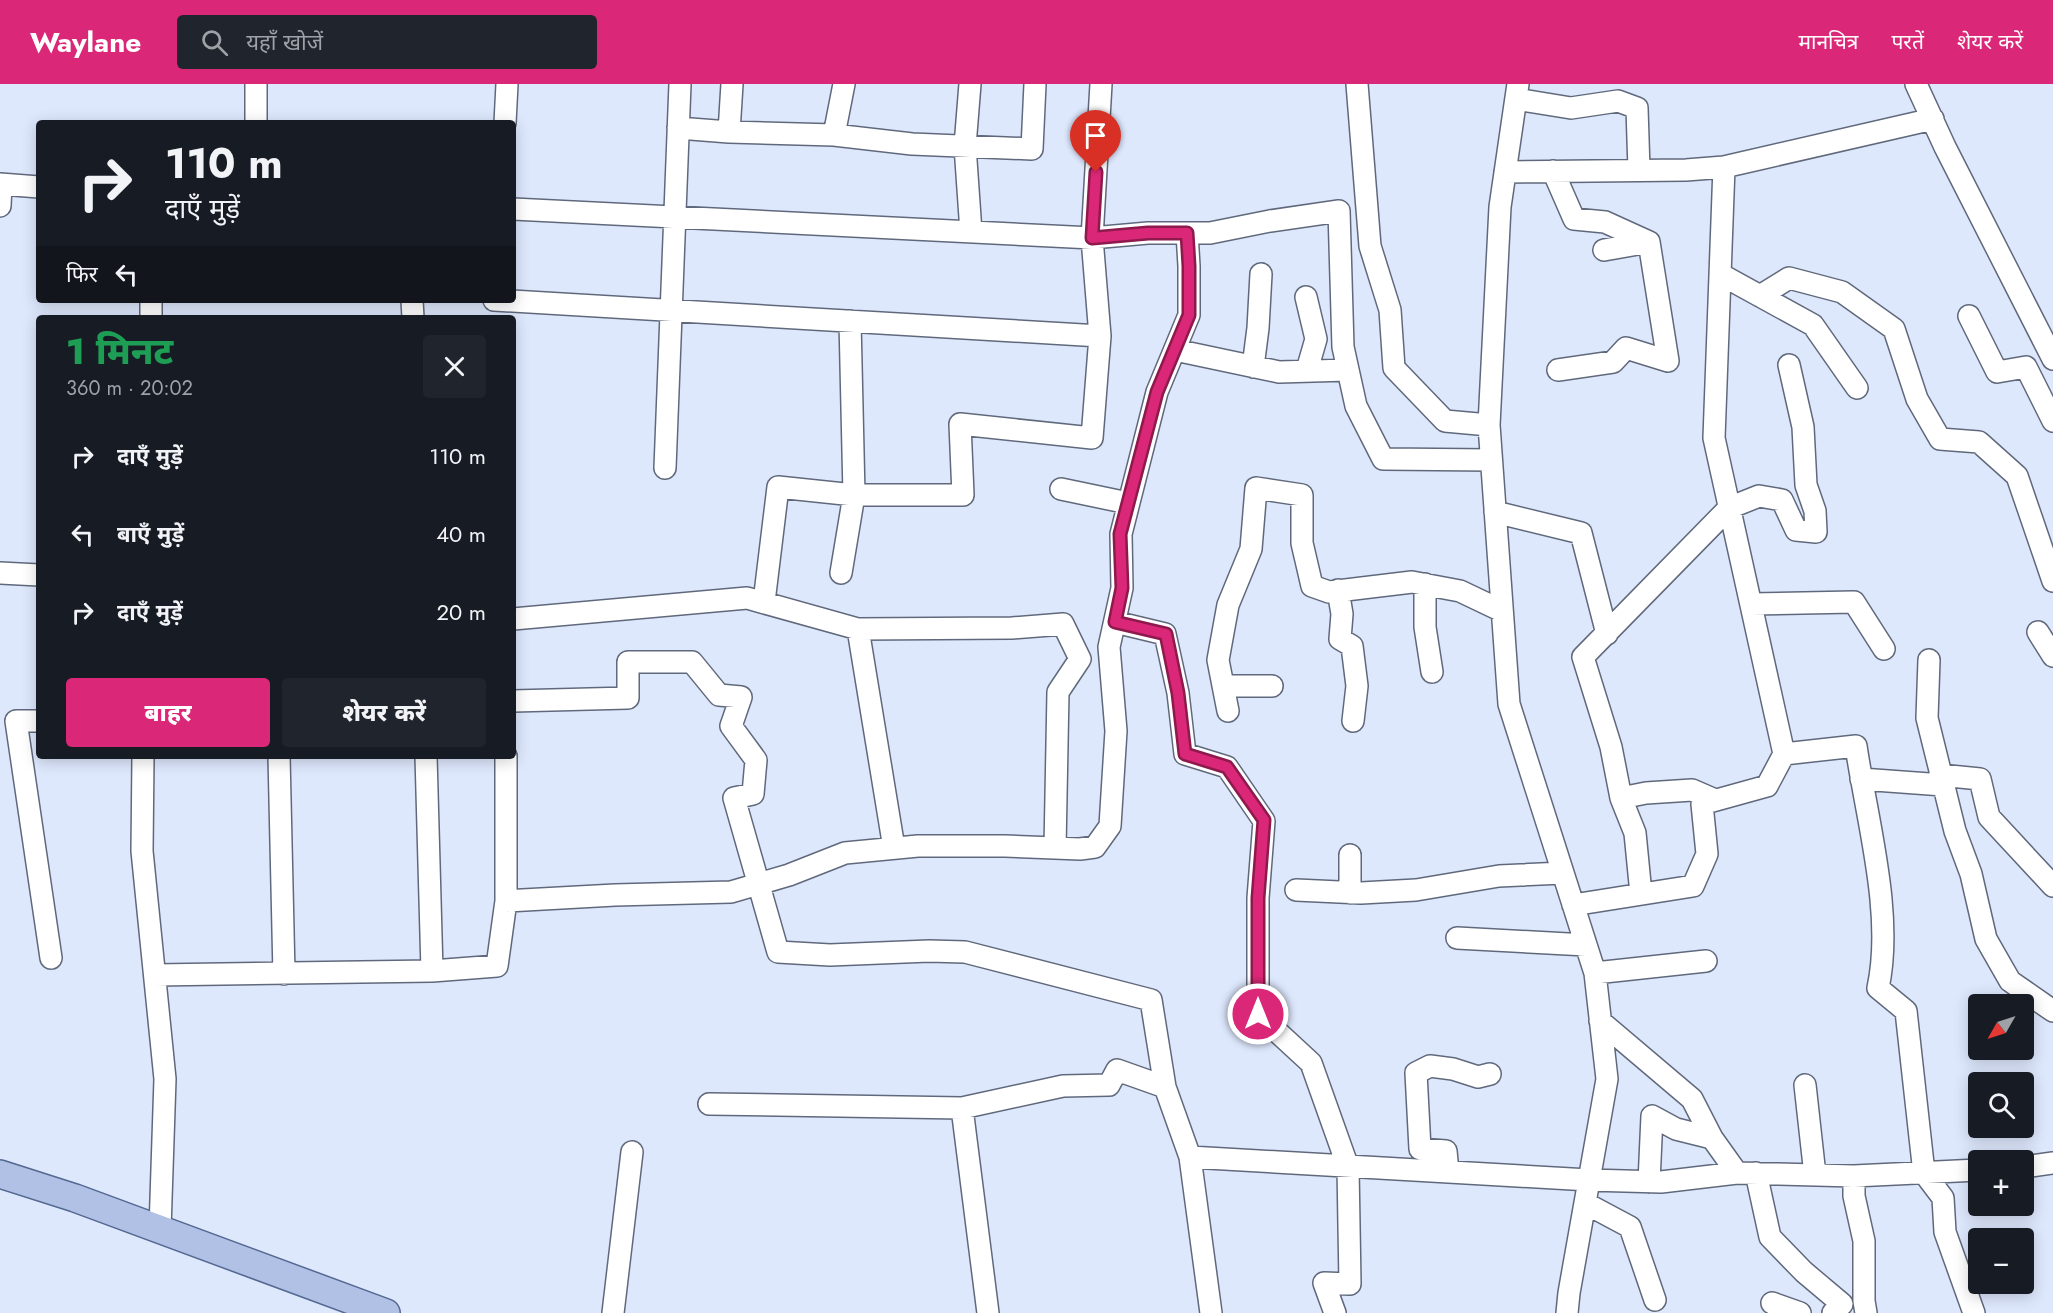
<!DOCTYPE html>
<html lang="hi">
<meta charset="utf-8">
<style>
body{margin:0;font-family:Jost,"Noto Sans Devanagari",sans-serif;background:#20242c;color:#f1f3f6;height:100vh;display:flex;flex-direction:column;font-size:22px;white-space:nowrap}
*{box-sizing:border-box;margin:0}
p{font-size:20px;color:#9ea1a6}
.icon{flex:none;width:33px;height:33px;fill:none;stroke:currentColor;stroke-width:2;stroke-linecap:round;stroke-linejoin:round}
.map{position:relative;flex:1;overflow:hidden}
.sheet{position:absolute;left:36px;top:231px;width:480px;height:444px;display:flex;flex-direction:column;background:#171b24;border-radius:6px;box-shadow:0 3px 15px #0003}
.sheet>*{flex:none}
.guide{position:absolute;left:36px;top:36px;width:480px;height:183px;border-radius:6px;box-shadow:0 3px 15px #0003;background:#171b24;color:#f1f3f6;overflow:hidden}
.needle{width:39px;rotate:231deg}
.controls{position:absolute;left:1968px;top:910px;display:grid;gap:12px}
.controls a{display:grid;place-items:center;width:66px;height:66px;border-radius:6px;background:#171b24;box-shadow:0 3px 15px #0003;font-size:30px}
.pin{position:absolute;display:grid;place-items:center;width:51px;height:51px;color:#fff;margin:-62px -26px;border-radius:50% 50% 50% 0;rotate:-45deg;box-shadow:0 0 6px #0007}
.pin .icon{rotate:45deg}
.me{position:absolute;width:66px;margin:-33px;rotate:0deg;stroke-linejoin:round;filter:drop-shadow(0 0 4px #0008)}
.turn{display:flex;align-items:center;gap:21px;height:126px;padding:0 30px;font-size:27px}
.turn .icon{width:78px;height:78px;stroke-width:2.5}
.turn b{display:block;font-size:42px;line-height:51px}
.then{display:flex;align-items:center;height:57px;padding:0 30px;background:#0003;gap:12px;font-size:22px}
.round{display:grid;place-items:center;flex:none;width:63px;height:63px;border-radius:6px;background:#20242c}
.head{display:flex;align-items:center;justify-content:space-between;height:102px;padding:0 30px}
h1{font-size:36px;font-weight:800;line-height:45px;color:#1e9e55}
.action{display:flex;gap:12px;margin-top:auto;padding:12px 30px}
.action a{flex:1;height:69px;border-radius:6px;background:#db2777;color:#fff;font-size:24px;font-weight:800;line-height:69px;text-align:center}
.action a+a{background:#20242c;color:#f1f3f6}
ul{padding:0;list-style:none}
li{display:flex;align-items:center;gap:18px;height:78px;padding:0 30px}
li div{flex:1}
li b{display:block;font-size:22px}
li em{font-style:normal}
header{display:flex;align-items:center;gap:36px;box-sizing:border-box;height:84px;padding:0 30px;background:#db2777;color:#fff}
header strong{font-size:28px}
nav{display:flex;gap:33px;margin-inline-start:auto;font-size:21px}
.search{width:420px;height:54px;background:#20242c;display:flex;align-items:center;gap:15px;box-sizing:border-box;padding:0 21px;border-radius:6px;color:#9ea1a6;font-size:22px}
.map>svg:first-child{display:block}
</style>
<header>
<strong>Waylane</strong>
<div class="search"><svg class="icon" aria-label="search" viewBox="0 0 24 24"><circle cx="10" cy="10" r="6"/><path d="M15 15l6 6"/></svg>यहाँ खोजें</div>
<nav><a>मानचित्र</a><a>परतें</a><a>शेयर करें</a></nav>
</header>
<div class="map">
<svg width="2053" height="1229" viewBox="0 0 2053 1229">
<rect width="100%" height="100%" fill="#dee8fd"/>
<g fill="none" stroke-linecap="round" stroke-linejoin="round">
<g stroke="#60697b" stroke-width="24">
<path id="minor" d="M256,0V39
M844,0L834,51L912,60L1032,65L1035,0
M970,0L965,62L971,148
M1357,0L1370,162L1390,226L1394,284L1445,337L1489,341
M1518,0L1500,123L1489,341L1509,620L1595,889L1607,995L1569,1209L1567,1229
M1916,0L1945,63L2053,275
M1516,15L1571,24L1618,17L1637,24L1639,86
M505,39L507,0
M678,44L729,48L732,0
M729,48L834,51
M1553,87L1574,135L1605,138L1649,158L1668,277L1626,264L1613,278L1558,286
M1505,88L1686,86L1724,83
M0,100L39,103
M0,122L1,100
M513,125L1092,154L1148,149H1210L1270,137L1339,127L1343,263L1356,322L1383,375L1491,376
M1604,166L1649,158
M1720,190L1813,241L1857,304
M1760,212L1789,194L1842,208L1894,245L1917,315L1940,355L1979,358L2017,392L2053,497
M1306,213L1316,255L1307,286
M412,216L413,234
M494,216L1100,252
M1969,232L1997,288L2026,283L2053,337
M151,234V216
M1175,266L1279,288L1348,286
M1253,283L1258,244L1261,190
M665,384L680,0
M1061,405L1128,419
M1495,428L1581,449L1607,550
M0,489L39,491
M841,489L854,411L850,237
M1425,500V543L1432,588
M1338,506L1342,530L1340,555L1352,562L1357,602L1353,637
M764,518L778,403L854,411H963L960,340L1092,354L1100,252L1092,154L1101,0
M1751,520L1854,518L1884,565
M513,535L747,514L858,545L1012,544L1063,540L1080,575L1058,608L1055,764
M1115,538L1165,550L1178,609L1185,670L1227,683L1264,737L1258,814V930L1311,979L1348,1083L1350,1200L1324,1199L1335,1229
M858,545L894,764
M2038,548L2053,572
M1929,576L1927,634L1955,747L1971,790L1986,855L2010,897L2053,927
M1223,602H1272
M513,617L628,614V578H692L719,611L741,613L731,642L756,676L753,710L734,714L778,868L830,871L929,867L965,868L1151,916L1165,1003L1190,1073L1211,1229
M1228,627L1218,576L1228,521L1251,465L1256,404L1302,411V459L1312,502L1329,508L1412,498L1460,507L1502,527
M39,637H16L51,874
M1784,670L1856,662C1867,737 1894,830 1878,904L1906,927L1924,1089L1943,1114L1945,1148L1974,1229
M143,672L142,767L165,995L160,1145
M279,672L284,890
M506,672V817
M1940,691L1980,695L1989,733L2053,802
M1861,695L1943,701
M1621,714L1611,663L1583,573L1729,424L1759,412L1782,416L1796,446L1816,448L1815,427L1806,401L1803,343L1789,281
M1296,806L1361,809L1416,806L1499,792L1563,789
M1350,809V771
M1641,810L1635,749L1621,714L1646,709L1692,706L1715,716
M1573,821L1693,802L1707,770L1702,720L1767,702L1784,670L1714,354L1724,83L1933,35
M1457,854L1586,861
M432,887L497,882L506,817L615,811L731,808L789,791L845,769L918,762H1005L1080,765L1095,763L1110,742L1116,647L1109,563L1122,504L1121,450L1157,308L1189,231V182L1187,149
M1595,889L1706,877
M155,891L432,887L426,672
M1600,937L1692,1015L1712,1054
M1805,1001L1815,1091
M709,1020L962,1024L1063,1002L1109,1001L1117,986L1165,1003
M962,1024L988,1229
M1190,1073L1589,1096L1661,1098L1737,1089L1854,1092V1112L1864,1157V1217L1866,1229
M2024,1083L2053,1079
M1448,1088L1446,1067L1420,1065L1416,989L1430,982L1453,985L1478,993L1490,990
M1756,1089L1770,1153L1804,1188L1842,1220L1833,1229
M1854,1092L1978,1086
M1649,1098L1652,1032L1676,1045L1712,1054L1737,1089
M1585,1119L1630,1143L1655,1216
M1772,1219L1800,1229
M613,1229L632,1068"/>
</g>
<g stroke="#536790" stroke-width="30">
<path id="major" d="M0,1090L75,1114L386,1229"/>
</g>
<use href="#minor" stroke="#fff" stroke-width="21"/>
<use href="#major" stroke="#b0c1e5" stroke-width="27"/>
</g>
<g fill="none" stroke-linecap="round" stroke-linejoin="round">
<g stroke="#8e194d" stroke-width="15">
<path id="route" d="M1096,88L1092,154L1148,149H1187L1189,182V231L1157,308L1120,450L1122,504L1115,538L1166,550L1178,609L1185,670L1227,683L1264,736L1258,814V930"/>
</g>
<use href="#route" stroke="#db2777" stroke-width="10"/>
</g>
</svg>
<div class="controls">
<a><svg class="needle" viewBox="-14 -14 28 28"><path d="M0-13l5 13h-10z" fill="#e53935"/><path d="M0 13l5-13h-10z" fill="#9ea1a6"/></svg></a>
<a><svg class="icon" aria-label="search" viewBox="0 0 24 24"><circle cx="10" cy="10" r="6"/><path d="M15 15l6 6"/></svg></a>
<a>+</a>
<a>−</a>
</div>
<div class="pin" style="left:1096px;top:88px;background:#d93025"><svg class="icon" aria-label="arrive" viewBox="0 0 24 24"><path d="M6 21V4h12l-3 4 3 4H6"/></svg></div>
<svg class="me" style="left:1258px;top:930px" viewBox="-20 -20 40 40"><circle r="17" fill="#db2777" stroke="#fff" stroke-width="3"/><path d="M0-11L8 9 0 5-8 9z" fill="#fff"/></svg>
<div class="guide">
<div class="turn"><svg class="icon" aria-label="right" viewBox="0 0 24 24"><path d="M7 20v-9h11M14 6l5 5-5 5"/></svg><div><b>110 m</b>दाएँ मुड़ें</div></div>
<div class="then">फिर<svg class="icon" aria-label="left" viewBox="0 0 24 24"><path d="M17 20v-9H6M10 6l-5 5 5 5"/></svg></div>
</div>
<section class="sheet">
<div class="head"><div><h1>1 मिनट</h1><p>360 m · 20:02</p></div><a class="round"><svg class="icon" aria-label="close" viewBox="0 0 24 24"><path d="M6 6l12 12M18 6L6 18"/></svg></a></div>
<ul>
<li><svg class="icon" aria-label="right" viewBox="0 0 24 24"><path d="M7 20v-9h11M14 6l5 5-5 5"/></svg><div><b>दाएँ मुड़ें</b></div><em>110 m</em></li>
<li><svg class="icon" aria-label="left" viewBox="0 0 24 24"><path d="M17 20v-9H6M10 6l-5 5 5 5"/></svg><div><b>बाएँ मुड़ें</b></div><em>40 m</em></li>
<li><svg class="icon" aria-label="right" viewBox="0 0 24 24"><path d="M7 20v-9h11M14 6l5 5-5 5"/></svg><div><b>दाएँ मुड़ें</b></div><em>20 m</em></li>
</ul>
<div class="action"><a>बाहर</a><a>शेयर करें</a></div>
</section>
</div>
